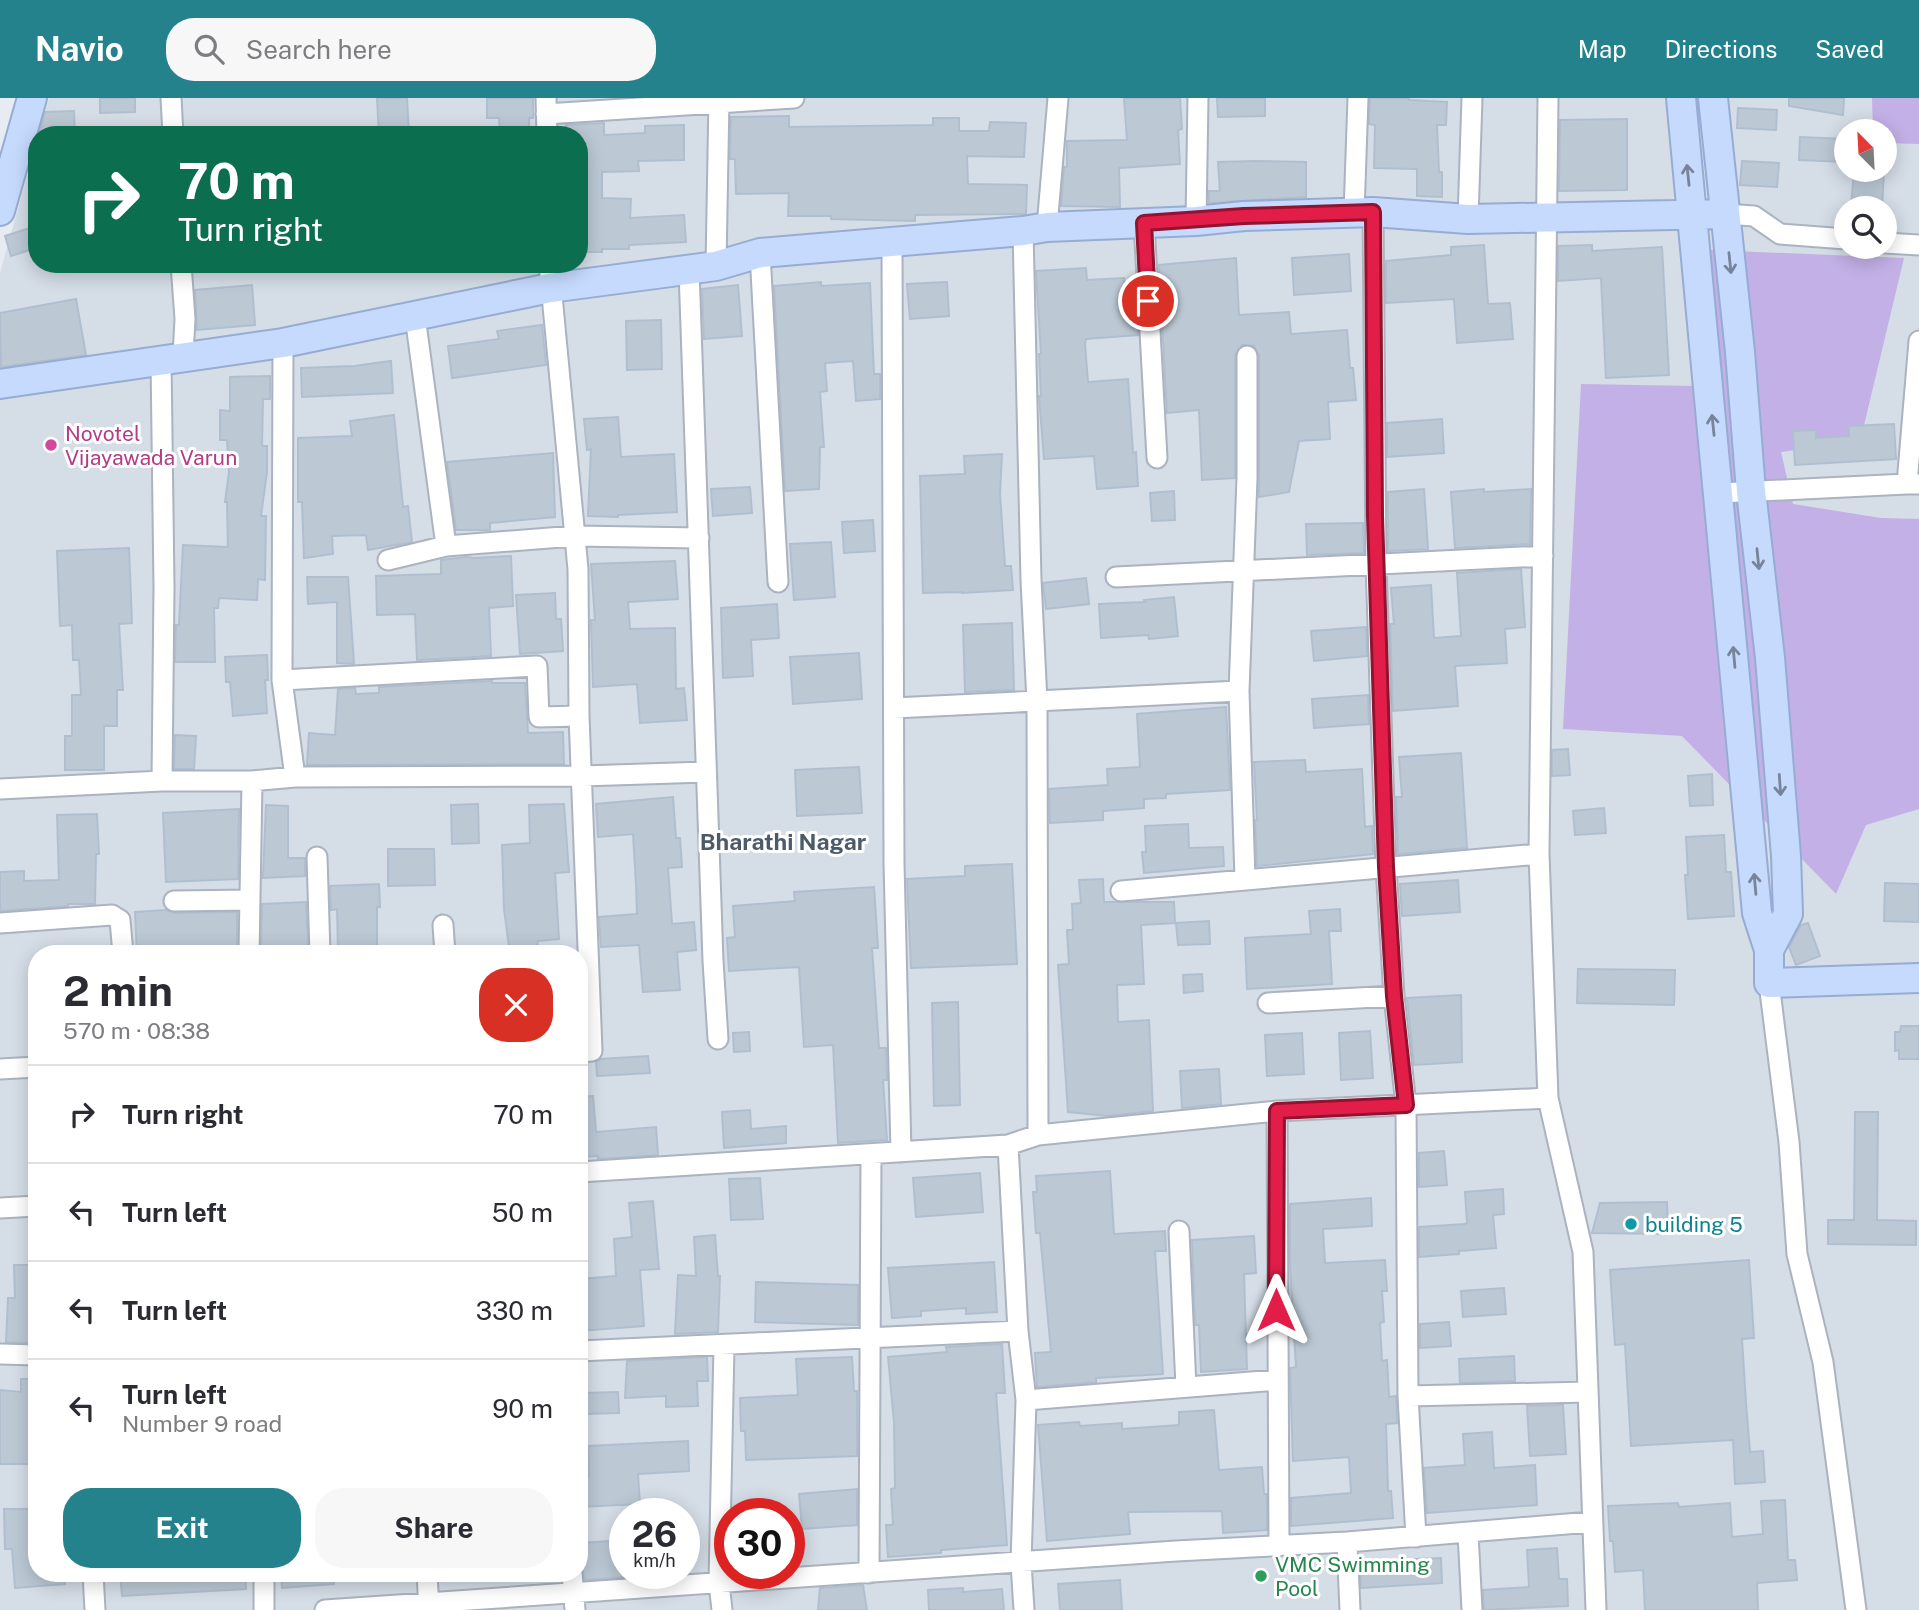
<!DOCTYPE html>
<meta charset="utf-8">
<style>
body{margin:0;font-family:"Public Sans",sans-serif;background:#f7f7f7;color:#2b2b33;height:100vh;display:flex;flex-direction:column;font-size:26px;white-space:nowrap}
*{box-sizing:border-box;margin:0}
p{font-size:23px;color:#7c7c81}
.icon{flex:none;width:38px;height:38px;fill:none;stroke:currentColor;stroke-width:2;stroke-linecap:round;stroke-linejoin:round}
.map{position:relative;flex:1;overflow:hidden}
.panel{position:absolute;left:28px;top:847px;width:560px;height:637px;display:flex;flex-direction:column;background:#fff;border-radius:28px;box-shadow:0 4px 18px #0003}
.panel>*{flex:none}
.banner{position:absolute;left:28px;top:28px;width:560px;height:147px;border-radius:28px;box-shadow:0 4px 18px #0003;background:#0b6e4f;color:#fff;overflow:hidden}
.needle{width:46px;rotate:336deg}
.tools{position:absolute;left:1834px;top:21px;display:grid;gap:14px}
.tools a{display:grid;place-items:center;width:63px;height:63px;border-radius:50%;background:#fff;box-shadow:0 4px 18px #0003;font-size:35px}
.speed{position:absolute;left:609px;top:1400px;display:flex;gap:14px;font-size:35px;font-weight:700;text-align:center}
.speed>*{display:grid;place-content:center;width:91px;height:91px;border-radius:50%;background:#fff;box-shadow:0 4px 18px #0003;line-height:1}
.speed small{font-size:18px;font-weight:400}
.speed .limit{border:10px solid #d22;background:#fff;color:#111}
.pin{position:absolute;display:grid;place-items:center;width:60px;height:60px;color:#fff;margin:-30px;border:4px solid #fff;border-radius:50%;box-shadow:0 2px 7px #0007}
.me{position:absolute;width:77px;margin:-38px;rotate:0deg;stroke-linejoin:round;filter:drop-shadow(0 0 5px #0008)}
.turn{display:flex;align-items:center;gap:24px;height:147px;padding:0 35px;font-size:32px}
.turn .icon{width:91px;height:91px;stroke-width:2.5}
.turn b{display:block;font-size:49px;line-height:60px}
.round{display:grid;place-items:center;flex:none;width:74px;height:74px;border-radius:28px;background:#f7f7f7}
.headline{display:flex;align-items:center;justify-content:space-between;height:119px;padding:0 35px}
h1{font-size:42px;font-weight:700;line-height:52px}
.primary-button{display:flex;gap:14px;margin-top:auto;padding:14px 35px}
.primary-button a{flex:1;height:80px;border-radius:28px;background:#23828c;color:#fff;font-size:28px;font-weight:700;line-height:80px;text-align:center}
.primary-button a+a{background:#f7f7f7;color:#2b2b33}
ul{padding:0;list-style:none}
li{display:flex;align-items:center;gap:21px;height:98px;padding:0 35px;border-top:2px solid #e1e1e2}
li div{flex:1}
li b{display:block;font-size:26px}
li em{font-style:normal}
header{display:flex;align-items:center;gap:42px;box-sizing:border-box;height:98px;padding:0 35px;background:#23828c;color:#fff}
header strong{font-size:33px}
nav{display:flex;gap:38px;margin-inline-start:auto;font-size:24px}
.search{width:490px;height:63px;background:#f7f7f7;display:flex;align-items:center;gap:18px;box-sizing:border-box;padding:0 24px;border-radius:28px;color:#7c7c81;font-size:26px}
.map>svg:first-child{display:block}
</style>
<header>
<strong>Navio</strong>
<div class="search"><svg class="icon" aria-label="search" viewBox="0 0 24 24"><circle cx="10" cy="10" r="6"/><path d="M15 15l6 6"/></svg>Search here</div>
<nav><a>Map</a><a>Directions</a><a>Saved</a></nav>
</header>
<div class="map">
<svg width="1919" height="1512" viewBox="0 0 1919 1512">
<rect width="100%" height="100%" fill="#e7ecf3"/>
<path fill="#d5dde7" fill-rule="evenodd" d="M49,0H1919V1512H0V175L37,43V166H579V37H38ZM1846,33H1885V72H1846ZM1846,110H1885V149H1846ZM37,856H579V1475H37ZM625,1416H684V1475H625ZM730,1416H789V1475H730Z"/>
<path fill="#c3b0e7" d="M1872,0H1919V46L1885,45V33H1873Z
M1686,151L1904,160L1860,344L1781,354L1793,406L1881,420L1919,421V711L1866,727L1836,796L1682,638L1563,631L1581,286L1694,288Z"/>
<path fill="#bcc9d5" stroke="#b0bfd0" stroke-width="2" d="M100,0H135V14L100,15Z
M377,0H407L409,37H379Z
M487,0H533V20H529V37H500L499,20H487Z
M1124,0H1180L1182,31L1178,32L1180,66L1119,70L1120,109L1061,108L1064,69H1067V43L1127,42Z
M1217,0H1265V18L1218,19Z
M1370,0H1409V2L1447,4L1446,27H1437L1439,74H1442V99L1417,98V71L1374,70L1375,27L1369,26Z
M1789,0H1844L1843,17L1789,8Z
M1738,10L1777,12L1776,32L1737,30Z
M74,13L75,37H39L45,14Z
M789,18V29L933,27V20H959V33H989L990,24L1026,25L1024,59L967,58L968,86L1027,87L1026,116L915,117V123L831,121V118H788L789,95L736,96L735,61H730L731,19Z
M1627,21V92L1559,93L1560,22Z
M604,25V37L645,35V28L684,27V62L638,63L639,73L602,74V100L631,101L630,120L684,117L686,144L629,147V151H602V154H579V37H567L566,27Z
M1800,39L1845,41L1844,64L1799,62Z
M1254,63L1306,64V99L1209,105V93H1220L1218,64Z
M1742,63L1779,65L1777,89L1740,87Z
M1854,72L1884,73L1882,110H1851Z
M30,130L36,150L11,158L5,138Z
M1484,147L1488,206L1510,205L1513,241L1457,245L1454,201L1386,205V163L1451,157V149Z
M1592,147V153L1662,149L1669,277L1606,280L1601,180L1558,183V148Z
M1349,156L1351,193L1294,197L1292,160Z
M1236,160L1239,217L1289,214L1291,236L1347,232L1350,270H1353L1356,302L1328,304L1330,341L1299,343L1289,394L1259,399V258L1254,248L1242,247L1235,257V380L1202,382L1199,312L1167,315L1159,167Z
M1086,170L1087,182L1124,180L1126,204L1136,203L1138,237L1086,241L1085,246L1088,284L1128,281L1133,355L1136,354L1138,388L1097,391L1094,358L1044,361L1039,298H1041L1039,256H1041L1036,173Z
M821,184V188L870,185L874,276H880V301L856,303L853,263L825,265L827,293L820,294L824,349H820L819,391L785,393L774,188Z
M947,184L949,218L910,221L907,186Z
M252,187L255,227L197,232L195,192Z
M738,187L742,238L704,241L702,191Z
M76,201L86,257L1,269L0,215Z
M661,222L662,271L627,272L626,223Z
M542,227L546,267L452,280L448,248L499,241L497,233Z
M391,263L393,295L302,299L301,270L354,268Z
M270,278V301H263L262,348H267V374L261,418H266L265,482L258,481L257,502L219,500L218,510H214L215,564H175L176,527H179L183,447L228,449L227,404H225L229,374L227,342H220V312L230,313V279Z
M394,317L403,409L408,408L412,444L368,452L366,437L332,438L333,456L304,460L302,404H298V340L352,338L350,323Z
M618,319L621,359L674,356L677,414L618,417V419L588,418L591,351L587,352L584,321Z
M1442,321L1444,355L1387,359V325Z
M1894,326L1896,361L1795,367L1793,333L1816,332V340L1849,338V328Z
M553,355L555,419L490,425V432H456L447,364Z
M1002,356L1000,396L1005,468H1011L1013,492L962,495V494L923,495L920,378L965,376L964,358Z
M750,389L752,415L713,418L711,391Z
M1424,391L1428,451L1388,453V394Z
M1484,391V394L1531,391L1530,446L1455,450L1451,394Z
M1174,393L1175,422L1152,423L1150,395Z
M873,422L875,453L844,455L842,424Z
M1363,425L1364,455L1307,457L1306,426Z
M831,444L835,499L794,502L790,446Z
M129,450L132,525L119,526L123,592H117V628H104V672H65V638H72V597H81L79,562H73L72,527L60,528L57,453Z
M511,458L513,508L489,510L491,558L417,562L415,516L377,517L376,478L441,476V462L466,459L474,460Z
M675,463L678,501L628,504L630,531L675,530L676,591L684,590L687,622L640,625L637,586L593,589L591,522H595L591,466Z
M1521,471L1525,529L1505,531L1507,565L1455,568L1458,608L1393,613L1390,526H1394L1391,490L1431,487L1434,540L1461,538L1457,475Z
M307,479H348L354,566L337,565V504L308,506Z
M1086,480L1089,506L1046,511L1043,485Z
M555,495L556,521H561L563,553L520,556L516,497Z
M1174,499L1178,538L1149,541L1148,537L1101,540L1099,506L1145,504L1144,502Z
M777,506L779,540L751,542L753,578L723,580L721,510Z
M1012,525L1014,592L965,594L963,527Z
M1366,529L1367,558L1314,563L1311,533Z
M859,555L862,601L793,606L790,559Z
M267,557L268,582H265L267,615L233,618L230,584H226L225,559Z
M492,583V585H525L528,635L563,634L564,666L307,667L309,635L335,637L338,591L355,590L356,596L379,595V589Z
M1368,597L1369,626L1314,630L1312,601Z
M1226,609L1230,692L1166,696V700L1144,701V710L1103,713V722L1050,725L1049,691L1108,687L1107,671L1140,669L1137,616Z
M175,637L196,638L194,671H174Z
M1568,651L1570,677L1552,678V652Z
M1461,655L1467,750L1398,756L1396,699H1402L1399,659Z
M1305,662L1306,674L1362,671L1365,729L1372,728L1373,756L1257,768L1255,722H1257L1254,664Z
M859,669L862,715L797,718L795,672Z
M1712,676L1713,707L1690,708L1688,678Z
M673,699L676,740H680L682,769L668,770L672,826L694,824L696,852L677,854L680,892L643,894L639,847L601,849L599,819L637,816L636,786L633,736L598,739L596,706Z
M478,706L479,745L452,746L451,707Z
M564,706L569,774L555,775L559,841L538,843L535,856H510L504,811L502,747L530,745L529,707Z
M266,707L288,708V760H305V778L263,780Z
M1604,710L1606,735L1575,737L1573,713Z
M239,711L238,781L166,784L163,715Z
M97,716L99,756H96L95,806H68V808L0,813V774L24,773V783L59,782L57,717Z
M1188,726L1189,750L1223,749L1224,768L1144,775L1142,754H1146L1145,728Z
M1724,737L1726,774H1731L1734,818L1688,821L1685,777H1688L1686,739Z
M388,751H434L435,787L388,788Z
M1012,766L1017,866L911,870L907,781L965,778V768Z
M1103,781L1104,804H1174L1175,825L1141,827L1144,886L1117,887L1118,924L1149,922L1153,1013L1108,1018L1068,1014L1058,867L1069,866L1067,832H1073L1072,806L1081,805L1079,782Z
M1458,782L1460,814L1402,818L1400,786Z
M1885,785L1919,786V824L1884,823Z
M379,786L380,809H377V856H346V850H338L337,811L331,812L330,788Z
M874,789L878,850H872L879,950H886L887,982H883L887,1042L838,1045L833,947L804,949L799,869L729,873L727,840L735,839L733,808L795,803L794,794Z
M306,804L308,848H261L262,806Z
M1340,811L1341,833H1329L1332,886L1247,891L1245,840L1311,836L1309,813Z
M166,812L174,815L237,814V856H137L135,814Z
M1209,823L1210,846L1178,847L1176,825Z
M1808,825L1820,858L1796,867L1789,849L1801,827Z
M1578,871L1675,872L1674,907L1577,905Z
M1202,876L1203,893L1184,895L1183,877Z
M1461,897L1462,964L1414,967L1407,900Z
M958,904L960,1007L934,1008L932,905Z
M1901,928H1919V961H1899V952L1895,953V934H1900Z
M1370,933L1373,980L1341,982L1339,935Z
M749,934L750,953L734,954L733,935Z
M1302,935L1304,976L1267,978L1265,937Z
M648,958L650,975L597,978L596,964L600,961Z
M1219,971L1221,1006L1182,1010L1180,973Z
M593,998L596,1034L656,1029L658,1057L598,1061V1058L579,1059V999Z
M750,1012L751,1031L786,1028V1045L724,1050L722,1014Z
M1855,1014H1878L1877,1122L1916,1123V1147L1828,1146V1122H1854Z
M1444,1053L1447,1087L1419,1089V1055Z
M1110,1073L1114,1136L1165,1133L1166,1153H1155L1163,1276L1096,1280V1284L1037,1289L1035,1255L1051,1254L1040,1135H1036L1033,1094H1037L1036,1078Z
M980,1075L983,1114L916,1119L913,1080Z
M760,1080L763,1121L731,1122L729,1081Z
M1503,1091L1504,1116L1493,1117L1496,1150L1459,1153V1156L1419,1159V1129L1465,1126L1467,1125L1465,1094Z
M1371,1100L1372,1128L1323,1131L1325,1165L1385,1162L1387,1193H1382L1384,1224L1380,1225L1382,1263L1387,1262L1389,1299L1396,1298L1397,1325L1386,1326L1388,1393H1391L1393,1420L1291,1428V1400L1351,1395L1349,1359L1293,1363L1290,1270L1296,1269L1290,1167V1106Z
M653,1103L659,1171L640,1172L644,1228L579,1233V1181L616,1178L614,1141L632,1139L629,1105Z
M1667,1104L1668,1136L1592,1135L1600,1105Z
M715,1137L718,1178H720L718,1234L675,1236L678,1177L696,1178L694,1139Z
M1254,1138L1256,1175L1244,1176L1247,1271L1201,1274L1199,1227H1195L1192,1142Z
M1749,1162L1754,1240L1742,1241L1746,1305L1750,1354L1763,1353L1765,1384L1735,1386L1733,1342L1631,1348L1625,1246L1615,1247L1610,1172Z
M994,1164L997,1214L966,1216V1210L921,1213V1218L892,1220L888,1170Z
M14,1167H37V1245L6,1244L8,1200H15Z
M756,1184L858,1187V1227L755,1224Z
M1504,1190L1506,1216L1463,1219L1461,1193Z
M1449,1224L1451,1248L1420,1250V1226Z
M1002,1246L1005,1295H996L1007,1447L941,1452V1455L888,1459L886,1427H893L891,1391L895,1390L894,1324L888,1259L947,1254L946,1249Z
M1514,1258L1515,1283L1460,1285L1459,1261Z
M707,1259L708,1283H697L698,1308L666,1309V1298L625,1300L627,1263Z
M852,1259L854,1293H857V1358L746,1362L745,1333H741L740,1300L798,1297L796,1261Z
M21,1281H37V1366H0V1292L21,1294Z
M618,1294L619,1315L584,1316L583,1295Z
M1563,1307L1566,1356L1530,1358L1527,1308Z
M1214,1312L1219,1372L1262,1369L1264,1396H1267V1432L1223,1435L1222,1413L1128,1414L1130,1436L1047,1443L1038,1327L1079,1324L1080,1328L1122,1325V1331L1179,1327V1314Z
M1492,1334L1494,1370L1535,1367L1537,1407L1427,1415L1424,1370L1465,1367L1463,1336Z
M688,1343L689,1373L638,1376L640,1406L579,1409V1379L589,1378L588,1348Z
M857,1391V1427L802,1431L799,1396Z
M1785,1402L1788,1462H1795L1797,1482L1757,1485L1758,1512H1645L1643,1472L1615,1474L1613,1443H1610L1608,1408L1678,1405L1679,1409L1730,1405L1732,1439L1763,1436L1761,1403Z
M4,1411H37V1475H65V1486L15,1490L12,1451H5Z
M625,1442V1479L585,1482L581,1467L580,1445Z
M1557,1450L1559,1481H1567L1568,1508L1484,1512L1483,1492L1529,1489L1527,1452Z
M1441,1460L1442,1485L1361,1490L1360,1463Z
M120,1475H245L246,1491L122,1498Z
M281,1475H334V1486L282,1490Z
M1120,1482L1122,1512H1060L1058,1486Z
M863,1487L867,1512H818L820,1490Z
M963,1490V1494L1002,1491L1004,1512H929L928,1492Z"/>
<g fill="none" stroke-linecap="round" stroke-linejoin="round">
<g stroke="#aab3bf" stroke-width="23">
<path id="street" d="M171,0L173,37
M546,0L547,37
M1548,0L1539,756L1548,1000L1583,1154L1596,1512
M546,16L794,0
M1373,114L1376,466L1386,769L1394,898L1406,1007L1408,1298L1416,1439
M1354,115L1358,0
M1725,116L1754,118L1780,136L1846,141
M1468,121L1472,0
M1196,123L1198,0
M1144,125L1157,360
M1047,129L1058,0
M1023,133L1031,482L1037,604L1038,1037
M892,145L894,765L901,1054
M1885,145L1919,147
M760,155L778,484
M181,166L185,221L183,258
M549,166L578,471L579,618L592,953L579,954
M716,168L719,0
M689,172L713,863L718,941
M415,218L446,448
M283,245L282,582L295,679
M161,261L164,489L162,683
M1918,386H1907L1919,243
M1720,395L1907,386
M388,462L446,448L575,438L699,440
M1116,479L1543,458
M282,582L537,568L539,619L579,618
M894,610L1239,593
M0,691L162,683H252L295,679L582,678L706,674
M317,759L320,856
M1245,781L1239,593L1247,380V258
M1121,793L1539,756
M174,803L250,802
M0,825L112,817L120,822L123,856
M443,827L445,856
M249,856L252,683
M1769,885L1789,1044L1797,1156L1823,1264L1856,1512
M1268,905L1394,898
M0,971L37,969
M1277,1013L1279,1448
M1008,1047L1018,1233L1026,1302L1021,1465L1024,1512
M579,1074L1008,1047L1038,1037L1277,1013L1548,1000
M0,1110L37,1108
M1179,1133L1186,1289
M579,1253L1018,1233
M0,1256L37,1257
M1408,1298L1587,1294
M1026,1302L1277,1282
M1468,1435L1472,1512
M1347,1444L1350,1512
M93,1475L95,1512
M427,1475L429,1512
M572,1475L575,1512
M869,1475L871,1056
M264,1512V1475
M325,1512L1176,1453L1347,1444L1591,1424
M722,1512L719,1485L724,1248"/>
</g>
<g stroke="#97acd3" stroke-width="32">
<path id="secondary" d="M1681,0L1757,815L1769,852V885L1919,880
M1713,0L1740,254L1751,393L1770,560L1786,758L1788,816L1769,852
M0,113L32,0
M0,286L283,245L550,190L716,168L760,155L1023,133L1047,129L1196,123L1244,118L1373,114L1468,121L1725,116"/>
</g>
<use href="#street" stroke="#fff" stroke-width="19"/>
<use href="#secondary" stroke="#c6dafe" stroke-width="28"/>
</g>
<defs><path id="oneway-shaft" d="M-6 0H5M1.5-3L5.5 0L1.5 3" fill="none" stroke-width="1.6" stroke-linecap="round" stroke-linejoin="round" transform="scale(1.75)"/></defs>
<g stroke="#778499">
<use href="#oneway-shaft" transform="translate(1688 77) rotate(-96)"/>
<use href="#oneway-shaft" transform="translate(1730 165) rotate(84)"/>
<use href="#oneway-shaft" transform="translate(1713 327) rotate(-96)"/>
<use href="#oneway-shaft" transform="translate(1758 461) rotate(84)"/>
<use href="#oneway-shaft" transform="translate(1734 559) rotate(-95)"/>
<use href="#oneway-shaft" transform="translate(1780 687) rotate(86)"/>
<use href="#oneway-shaft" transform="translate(1755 786) rotate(-95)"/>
</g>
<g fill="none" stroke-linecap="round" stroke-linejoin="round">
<g stroke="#92132f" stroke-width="18">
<path id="route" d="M1148,203L1144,125L1244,118L1373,114L1375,418L1386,769L1394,898L1406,1007L1277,1013L1276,1212"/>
</g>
<use href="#route" stroke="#e11d48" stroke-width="12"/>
</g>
<circle fill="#d1479c" stroke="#fff" stroke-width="2.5" cx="51" cy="347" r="7"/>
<circle fill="#0f9aa8" stroke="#fff" stroke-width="2.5" cx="1631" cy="1126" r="7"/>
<circle fill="#2e9e5b" stroke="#fff" stroke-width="2.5" cx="1261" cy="1478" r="7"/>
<g text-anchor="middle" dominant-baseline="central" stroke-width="6" stroke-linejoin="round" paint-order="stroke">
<g font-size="21" fill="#b23c85" stroke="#fff" text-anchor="start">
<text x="65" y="335">Novotel<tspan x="65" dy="24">Vijayawada Varun</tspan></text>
</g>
<g font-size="21" fill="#0d838f" stroke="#fff" text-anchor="start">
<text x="1645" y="1126">building 5</text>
</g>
<g font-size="21" fill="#27864d" stroke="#fff" text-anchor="start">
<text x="1275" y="1466">VMC Swimming<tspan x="1275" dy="24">Pool</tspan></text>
</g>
<g font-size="23" font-weight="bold" fill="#4d5b69" stroke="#fff">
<text x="783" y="743">Bharathi Nagar</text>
</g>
</g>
</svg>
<div class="tools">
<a><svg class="needle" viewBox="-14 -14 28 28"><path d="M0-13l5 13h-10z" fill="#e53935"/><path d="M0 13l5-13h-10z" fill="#7c7c81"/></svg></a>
<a><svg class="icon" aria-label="search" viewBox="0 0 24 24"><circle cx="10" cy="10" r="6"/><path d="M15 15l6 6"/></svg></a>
</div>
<div class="speed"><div>26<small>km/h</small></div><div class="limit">30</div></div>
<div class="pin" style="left:1148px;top:203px;background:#d93025"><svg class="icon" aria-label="arrive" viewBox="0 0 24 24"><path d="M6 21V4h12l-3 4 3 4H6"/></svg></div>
<svg class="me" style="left:1276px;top:1212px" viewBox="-20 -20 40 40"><path d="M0-17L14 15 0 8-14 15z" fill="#e11d48" stroke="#fff" stroke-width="4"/></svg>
<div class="banner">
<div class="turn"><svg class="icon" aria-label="right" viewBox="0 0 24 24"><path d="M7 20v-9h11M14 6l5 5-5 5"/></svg><div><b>70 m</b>Turn right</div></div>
</div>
<section class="panel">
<div class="headline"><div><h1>2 min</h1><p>570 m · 08:38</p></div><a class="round" style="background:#d93025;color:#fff"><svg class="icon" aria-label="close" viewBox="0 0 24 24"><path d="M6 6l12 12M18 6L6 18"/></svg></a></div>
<ul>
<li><svg class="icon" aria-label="right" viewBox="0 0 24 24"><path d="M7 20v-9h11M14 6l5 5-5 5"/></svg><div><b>Turn right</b></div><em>70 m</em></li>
<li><svg class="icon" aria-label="left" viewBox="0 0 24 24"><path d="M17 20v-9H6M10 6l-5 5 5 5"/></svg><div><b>Turn left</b></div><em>50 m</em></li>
<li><svg class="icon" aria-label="left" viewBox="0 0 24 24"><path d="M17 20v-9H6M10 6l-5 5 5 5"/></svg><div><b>Turn left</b></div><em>330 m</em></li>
<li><svg class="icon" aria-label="left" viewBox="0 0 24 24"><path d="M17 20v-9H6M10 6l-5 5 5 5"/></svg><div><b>Turn left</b><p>Number 9 road</p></div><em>90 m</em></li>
</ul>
<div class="primary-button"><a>Exit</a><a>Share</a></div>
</section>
</div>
